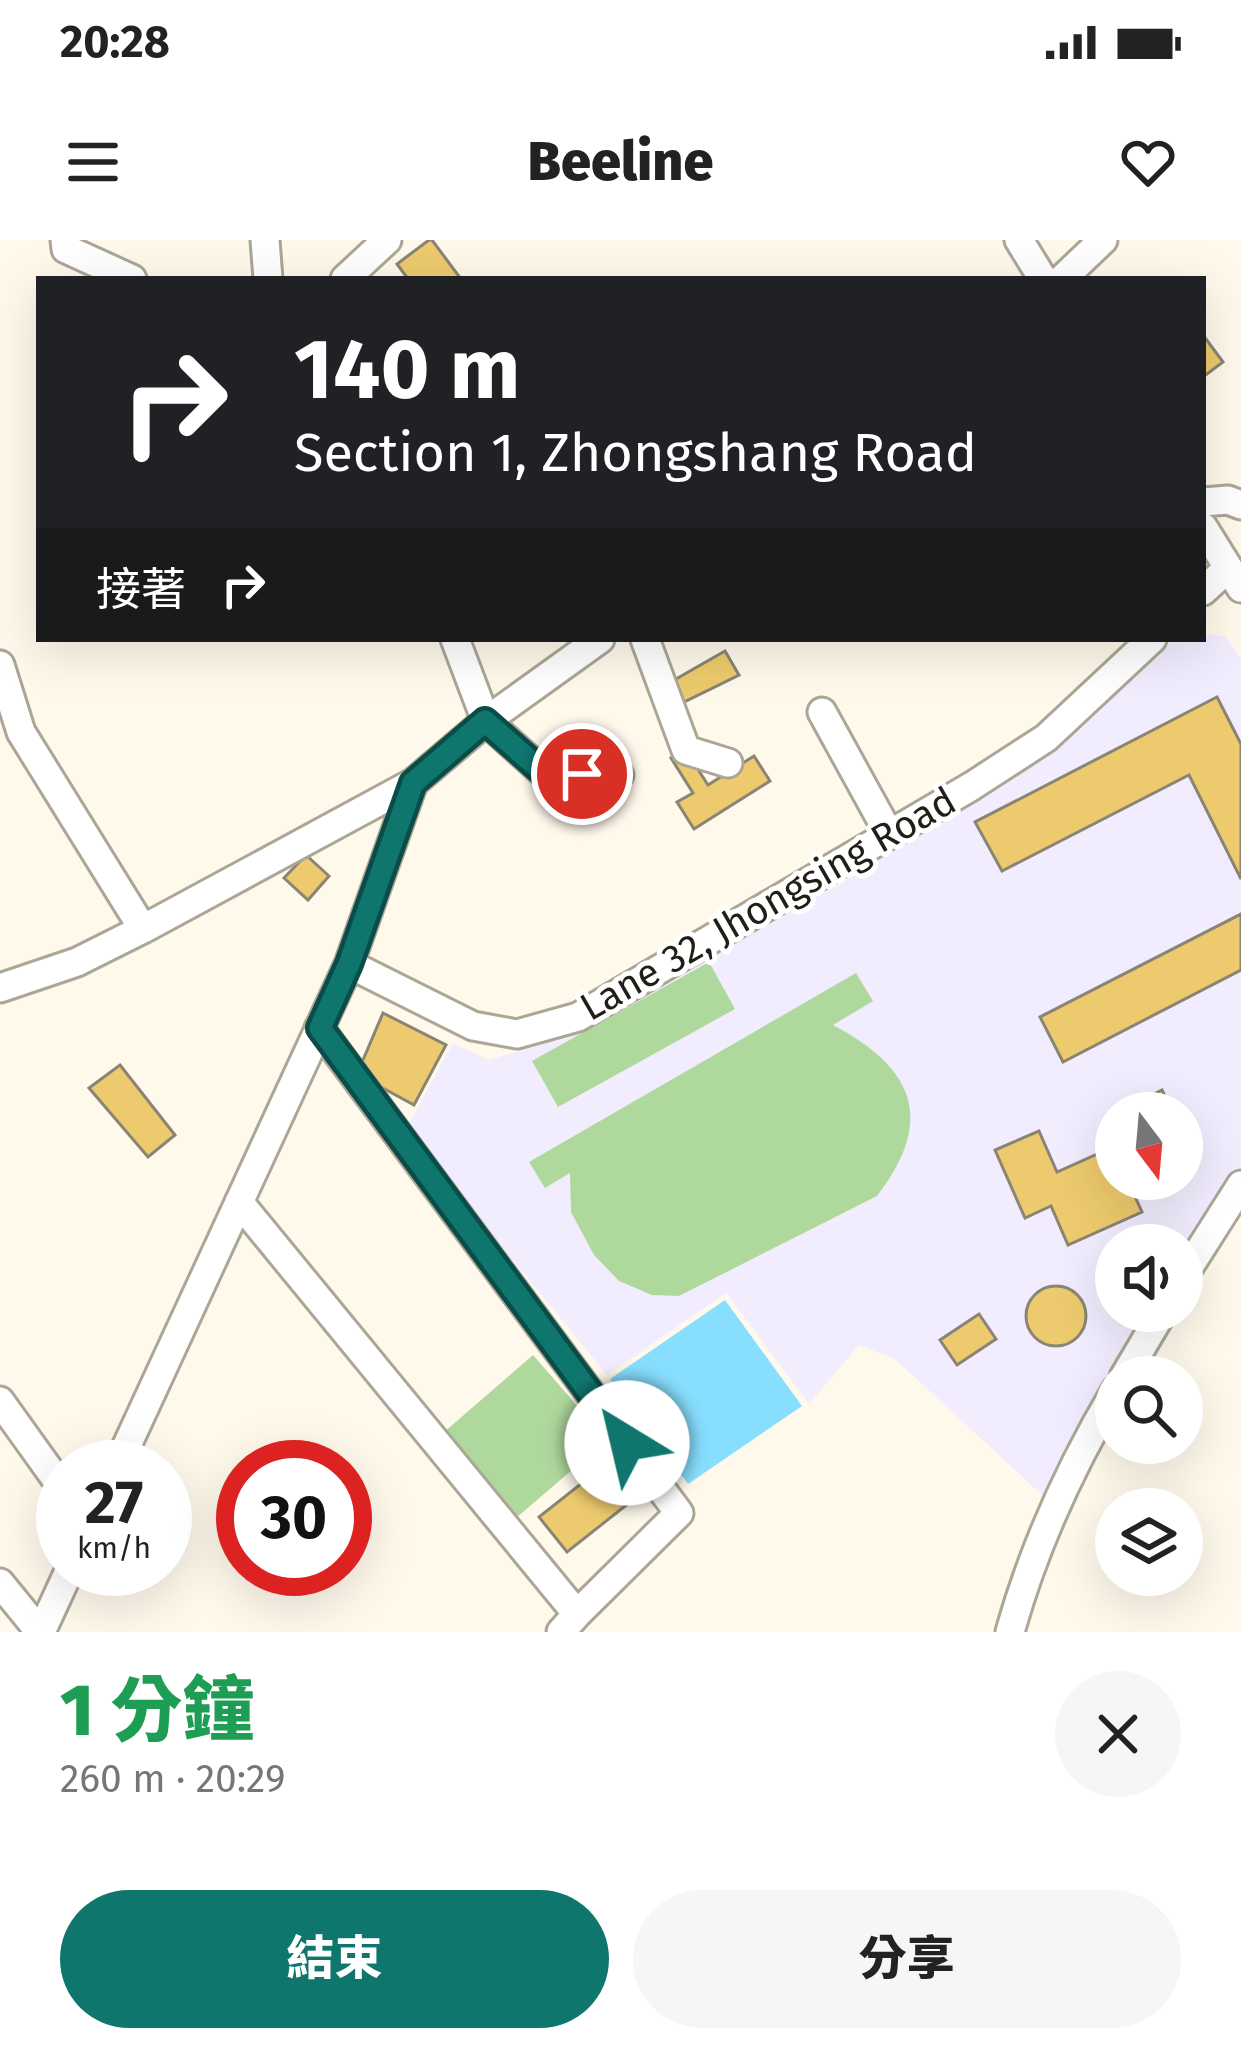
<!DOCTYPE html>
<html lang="zh-TW">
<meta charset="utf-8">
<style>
body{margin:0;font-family:"Fira Sans","Noto Sans TC",sans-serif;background:#f6f6f6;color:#222;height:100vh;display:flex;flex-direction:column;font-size:45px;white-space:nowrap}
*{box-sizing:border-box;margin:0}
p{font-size:39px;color:#767676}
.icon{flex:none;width:66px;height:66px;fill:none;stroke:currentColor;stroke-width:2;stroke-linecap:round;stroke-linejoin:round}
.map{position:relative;height:1392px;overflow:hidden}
.details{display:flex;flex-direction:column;background:#fff;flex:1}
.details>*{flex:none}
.banner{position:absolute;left:36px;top:36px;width:1170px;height:366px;border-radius:0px;box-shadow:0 12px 48px #0002;background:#202124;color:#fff;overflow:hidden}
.needle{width:78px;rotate:164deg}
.tools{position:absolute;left:1095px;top:852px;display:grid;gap:24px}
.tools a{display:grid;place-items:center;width:108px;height:108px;border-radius:50%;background:#fff;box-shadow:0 12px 48px #0002;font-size:60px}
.speed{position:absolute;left:36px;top:1200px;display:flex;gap:24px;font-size:60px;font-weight:700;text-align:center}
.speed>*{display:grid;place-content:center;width:156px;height:156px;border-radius:50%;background:#fff;box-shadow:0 12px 48px #0002;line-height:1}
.speed small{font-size:30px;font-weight:400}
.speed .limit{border:18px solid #d22;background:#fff;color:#111}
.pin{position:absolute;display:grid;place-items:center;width:102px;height:102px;color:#fff;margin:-51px;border:6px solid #fff;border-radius:50%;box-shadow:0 3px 12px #0007}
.me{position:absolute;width:132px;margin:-66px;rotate:324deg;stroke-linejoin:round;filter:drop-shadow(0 0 9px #0008)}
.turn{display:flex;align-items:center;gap:42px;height:252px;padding:0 60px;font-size:54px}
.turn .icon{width:156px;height:156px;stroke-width:2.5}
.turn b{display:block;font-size:84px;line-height:102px}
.then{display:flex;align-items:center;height:114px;padding:0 60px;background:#0003;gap:24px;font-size:45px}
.round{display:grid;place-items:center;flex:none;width:126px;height:126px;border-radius:63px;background:#f6f6f6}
.head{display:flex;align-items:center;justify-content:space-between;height:204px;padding:0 60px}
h1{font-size:72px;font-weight:800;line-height:90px;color:#1e9e55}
.cta{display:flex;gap:24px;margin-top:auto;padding:24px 60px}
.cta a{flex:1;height:138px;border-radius:72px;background:#0f766e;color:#fff;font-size:48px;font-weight:800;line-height:138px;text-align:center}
.cta a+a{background:#f6f6f6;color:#222}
.status{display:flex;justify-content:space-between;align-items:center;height:84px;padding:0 60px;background:#fff;direction:ltr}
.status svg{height:33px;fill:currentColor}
header{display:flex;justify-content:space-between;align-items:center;height:156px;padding:0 60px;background:#fff;font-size:54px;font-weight:800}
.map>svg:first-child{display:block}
</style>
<div class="status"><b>20:28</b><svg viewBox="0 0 49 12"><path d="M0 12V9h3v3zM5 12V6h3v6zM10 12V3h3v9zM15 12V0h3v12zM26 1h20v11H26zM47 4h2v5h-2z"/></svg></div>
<header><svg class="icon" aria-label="menu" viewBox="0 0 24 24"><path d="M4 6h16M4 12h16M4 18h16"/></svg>Beeline<svg class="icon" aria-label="heart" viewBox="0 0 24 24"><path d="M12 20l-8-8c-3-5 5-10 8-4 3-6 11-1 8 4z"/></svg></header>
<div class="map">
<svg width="1241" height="1392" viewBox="0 0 1241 1392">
<rect width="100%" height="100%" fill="#fff9ec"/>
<path fill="#f2edfe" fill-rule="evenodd" d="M1203,394L1225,396L1241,419V931L1228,941L1182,1019V1005H1116V1071H1151L1043,1256L895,1119L859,1105L809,1164L726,1053L607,1135L406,889L453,803L489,820L547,803L842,643L1054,510L1175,399H1203ZM1116,873H1182V939H1116Z"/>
<path fill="#afd89d" d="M709,722L735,769L558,867L532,821Z
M856,733L873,761L833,785C914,828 936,879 877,956L679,1056L652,1055L619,1041L594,1015L571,972L570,933L545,948L529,922Z
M533,1115L607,1200L516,1278L443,1193Z"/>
<path fill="#87deff" d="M725,1060L802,1166L688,1244L610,1139Z"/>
<path fill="#edca6d" stroke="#8a8475" stroke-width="3" d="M429,0H432L461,39H408L397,24Z
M1203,95L1223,122L1203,137Z
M725,411L739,435L682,463L669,443Z
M1217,457L1241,504V639L1189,535L1002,631L975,582Z
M685,509L708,545L754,516L770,541L694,589L677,562L693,553L671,518Z
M306,615L329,636L308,660L284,638Z
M1241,674V730L1063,822L1040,777Z
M383,773L446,805L414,865L357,834Z
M120,825L175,895L148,917L89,848Z
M1162,850L1173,873H1116V890L1109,876Z
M1039,891L1057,932L1113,907L1116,939H1127L1142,972L1068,1005L1051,966L1025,978L995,910Z
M1026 1076a30 30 0 1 1 60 0a30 30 0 1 1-60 0Z
M979,1074L996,1099L957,1125L940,1100Z
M606,1224L634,1259L567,1312L539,1277Z"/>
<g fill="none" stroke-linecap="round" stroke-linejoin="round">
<g stroke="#aca696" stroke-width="33">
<path id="minor" d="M65,0L66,9L132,39
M265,0L268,39
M1019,0L1043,39
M345,39L387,0
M1062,39L1103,0
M1203,262L1228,260L1241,265
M1203,287L1241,348
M1203,351L1228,328
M455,399L486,481L545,534L619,535
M645,399L686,510L728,523
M0,425L21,492L143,689
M822,472L888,592
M349,724L473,786L517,794L578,777L972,546L1046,498L1152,399
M0,748L77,722L143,689L413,543
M319,788L679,1273L577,1374
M239,962L577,1374L561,1392
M1182,1038L1241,945
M1124,1137L1163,1071
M0,1161L63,1249
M117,1227L349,724L413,543L486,481L600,399
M0,1343L40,1392
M41,1392L70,1329
M1010,1392C1034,1306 1071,1226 1116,1150"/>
</g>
<use href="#minor" stroke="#fff" stroke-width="27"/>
</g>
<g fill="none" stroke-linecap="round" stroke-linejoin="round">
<g stroke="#0a4d48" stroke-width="30">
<path id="route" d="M582,534H545L485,481L413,543L349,724L320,788L627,1203"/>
</g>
<use href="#route" stroke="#0f766e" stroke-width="21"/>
</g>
<g text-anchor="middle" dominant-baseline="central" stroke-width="10" stroke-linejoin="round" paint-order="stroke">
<g font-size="39" fill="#211e18" stroke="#fff">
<text transform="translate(768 664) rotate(-30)">Lane 32, Jhongsing Road</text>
</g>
</g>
</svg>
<div class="tools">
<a><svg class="needle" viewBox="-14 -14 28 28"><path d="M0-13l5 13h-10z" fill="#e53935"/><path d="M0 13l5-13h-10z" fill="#767676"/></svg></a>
<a><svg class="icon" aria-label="sound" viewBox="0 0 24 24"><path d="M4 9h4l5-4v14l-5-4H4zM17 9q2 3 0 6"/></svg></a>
<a><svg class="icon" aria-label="search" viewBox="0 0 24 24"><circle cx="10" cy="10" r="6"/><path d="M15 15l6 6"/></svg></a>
<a><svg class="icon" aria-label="layers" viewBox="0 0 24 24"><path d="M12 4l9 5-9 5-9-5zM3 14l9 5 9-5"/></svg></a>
</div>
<div class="speed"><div>27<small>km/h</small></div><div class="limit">30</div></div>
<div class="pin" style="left:582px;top:534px;background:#d93025"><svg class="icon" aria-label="arrive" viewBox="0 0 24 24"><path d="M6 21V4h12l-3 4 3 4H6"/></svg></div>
<svg class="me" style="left:627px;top:1203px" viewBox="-20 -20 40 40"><circle r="19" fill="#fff"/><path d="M0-13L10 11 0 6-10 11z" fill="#0f766e"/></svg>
<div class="banner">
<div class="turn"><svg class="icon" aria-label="right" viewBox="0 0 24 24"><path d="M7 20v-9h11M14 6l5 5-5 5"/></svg><div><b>140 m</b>Section 1, Zhongshang Road</div></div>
<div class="then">接著<svg class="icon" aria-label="right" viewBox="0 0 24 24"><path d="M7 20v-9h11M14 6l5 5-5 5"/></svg></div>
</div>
</div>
<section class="details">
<div class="head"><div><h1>1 分鐘</h1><p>260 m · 20:29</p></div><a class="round"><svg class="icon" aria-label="close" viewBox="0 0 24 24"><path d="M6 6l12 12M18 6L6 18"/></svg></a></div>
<div class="cta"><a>結束</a><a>分享</a></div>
</section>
